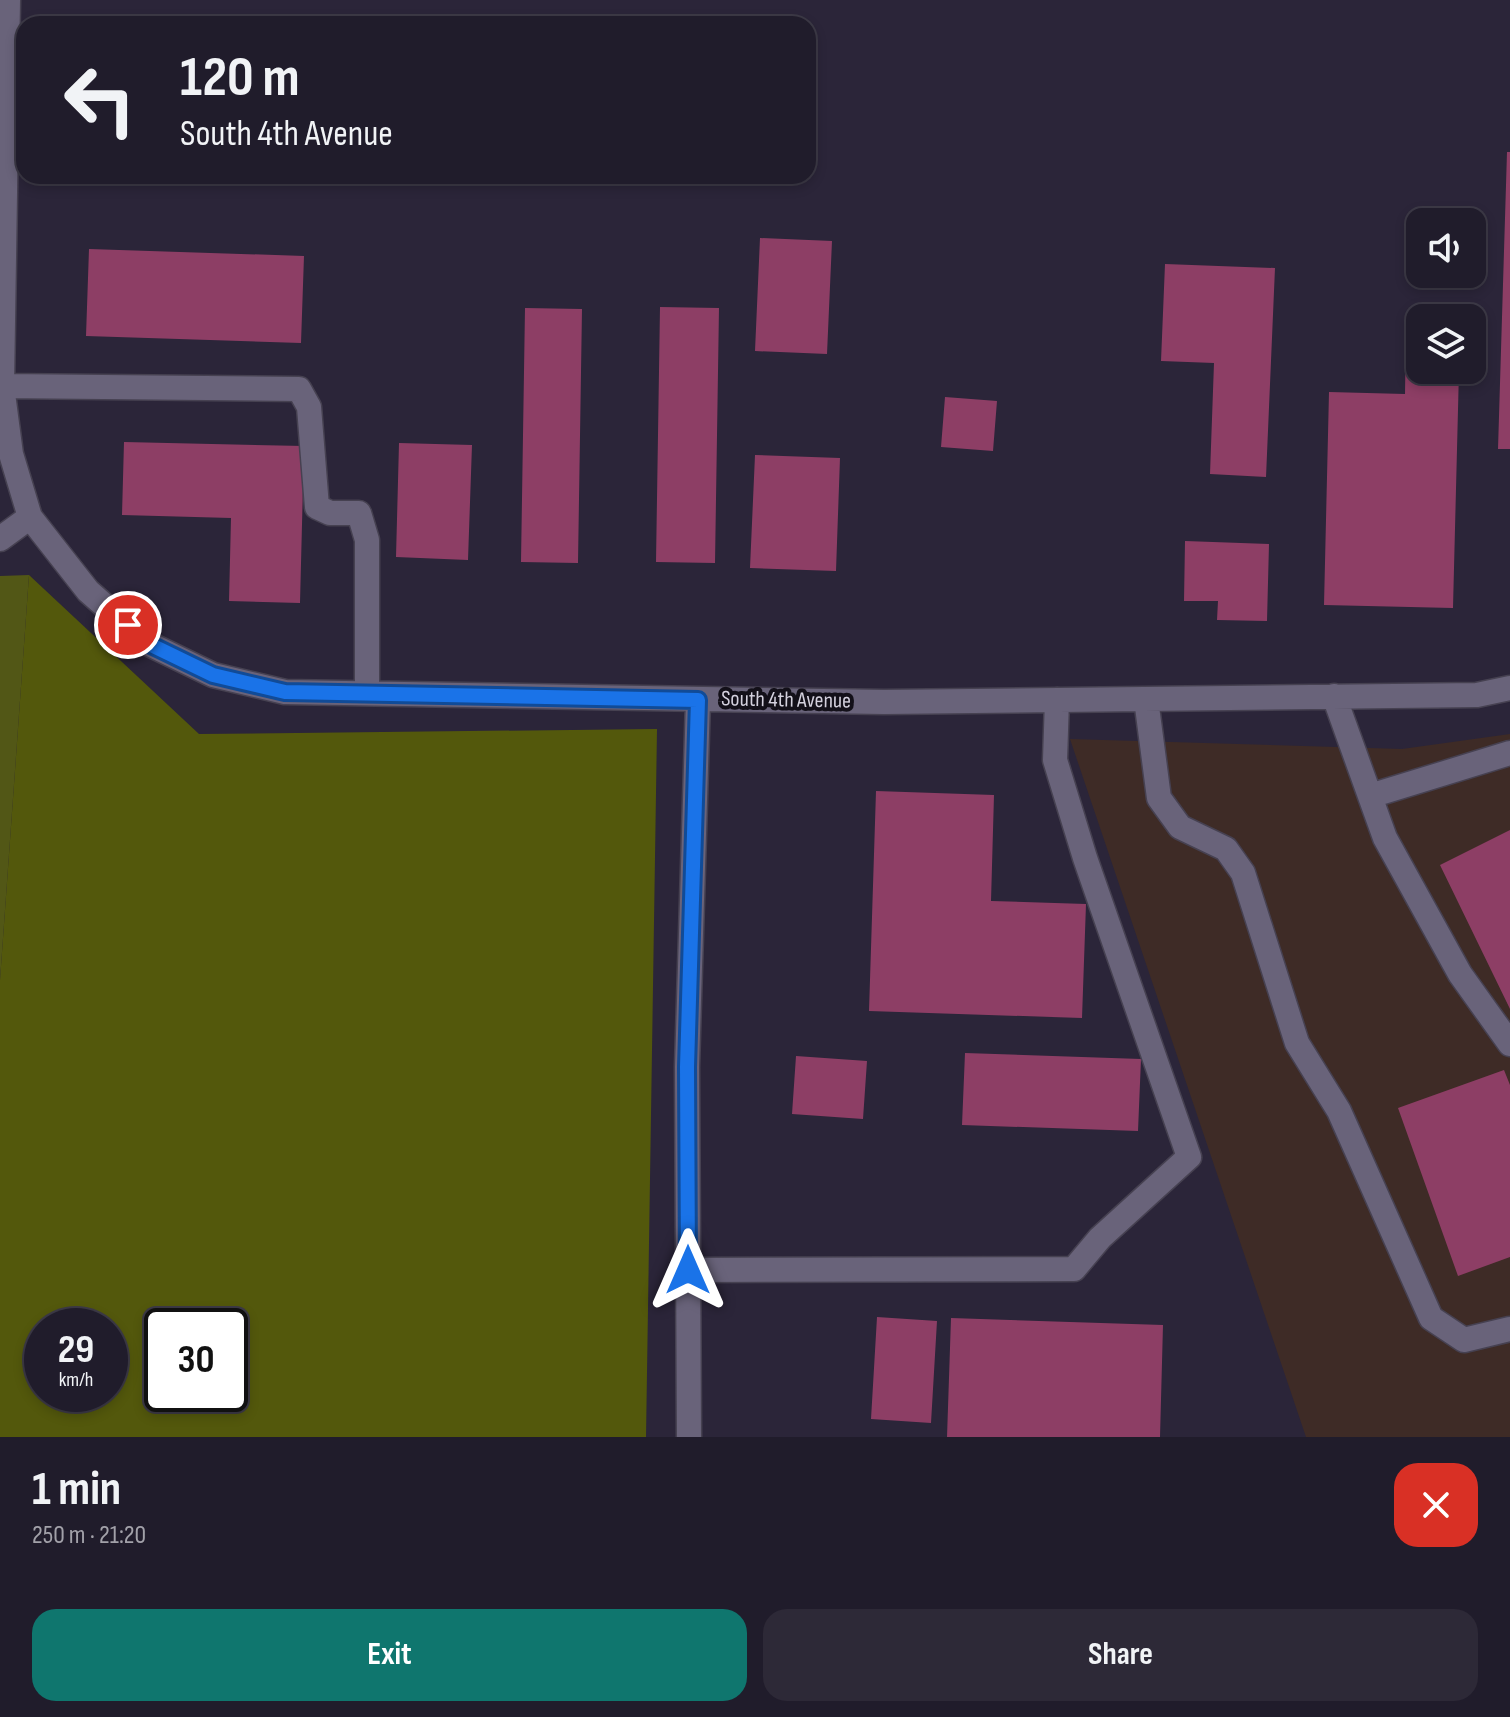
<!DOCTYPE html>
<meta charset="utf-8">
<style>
body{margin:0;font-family:"Sofia Sans Condensed",sans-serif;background:#2d2937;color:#f1f3f6;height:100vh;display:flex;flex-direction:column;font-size:30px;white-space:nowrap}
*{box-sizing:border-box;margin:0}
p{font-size:26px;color:#a2a1a9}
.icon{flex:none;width:44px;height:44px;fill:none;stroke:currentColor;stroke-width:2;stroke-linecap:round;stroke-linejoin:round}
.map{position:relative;height:1437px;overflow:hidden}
.details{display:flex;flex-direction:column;background:#201c2b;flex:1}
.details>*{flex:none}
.banner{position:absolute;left:16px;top:16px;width:800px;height:168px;border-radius:24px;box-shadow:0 4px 12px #0003,0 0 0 2px #3d3a47;background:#201c2b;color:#f1f3f6;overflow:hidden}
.buttons{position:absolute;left:1406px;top:208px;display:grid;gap:16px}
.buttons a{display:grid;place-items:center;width:80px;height:80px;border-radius:16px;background:#201c2b;box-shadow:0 4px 12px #0003,0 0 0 2px #3d3a47;font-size:40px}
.speed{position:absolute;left:24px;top:1308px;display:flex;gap:16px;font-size:40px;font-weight:700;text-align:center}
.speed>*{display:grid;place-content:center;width:104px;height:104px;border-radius:50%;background:#201c2b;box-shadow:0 4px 12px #0003,0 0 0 2px #3d3a47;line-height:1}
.speed small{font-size:20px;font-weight:400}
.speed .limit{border:4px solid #111;border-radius:12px;background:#fff;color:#111}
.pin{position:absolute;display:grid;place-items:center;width:68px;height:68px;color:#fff;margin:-34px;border:4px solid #fff;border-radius:50%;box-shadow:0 2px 8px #0007}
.me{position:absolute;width:88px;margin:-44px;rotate:0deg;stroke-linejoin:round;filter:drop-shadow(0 0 6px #0008)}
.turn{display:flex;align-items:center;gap:28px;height:168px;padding:0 32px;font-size:36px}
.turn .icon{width:104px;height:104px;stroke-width:2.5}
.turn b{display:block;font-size:56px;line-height:68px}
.round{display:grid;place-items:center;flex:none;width:84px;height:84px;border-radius:24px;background:#2d2937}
.headline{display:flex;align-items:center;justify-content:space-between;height:136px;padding:0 32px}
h1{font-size:48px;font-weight:700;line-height:60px}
.cta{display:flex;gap:16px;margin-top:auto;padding:16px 32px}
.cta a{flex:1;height:92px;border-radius:24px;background:#0f766e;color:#fff;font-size:32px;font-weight:700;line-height:92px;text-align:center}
.cta a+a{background:#2d2937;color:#f1f3f6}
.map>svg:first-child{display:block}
</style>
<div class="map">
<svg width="1510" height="1437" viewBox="0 0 1510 1437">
<rect width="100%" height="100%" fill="#2b2539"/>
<path fill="#3e2b26" d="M1510,734V1437H1306L1070,739L1402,749Z"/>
<path fill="#525716" d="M29,575L0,980V576Z"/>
<path fill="#53580c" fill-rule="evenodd" d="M29,575L199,734L657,729L646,1437H0V980ZM42,1326H110V1394H42ZM162,1326H230V1394H162Z"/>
<path fill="#8d3e65" d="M1507,152H1510V449H1498Z
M760,238L832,241L827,354L755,351Z
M89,249L304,256L301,343L86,336Z
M1165,264L1275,268L1266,477L1210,474L1214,363L1161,361Z
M660,307L719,308L715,563L656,562Z
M525,308L582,309L578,563L521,562Z
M1406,323H1420V370H1459L1453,608L1324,605L1329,392L1405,394Z
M945,397L997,401L993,451L941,447Z
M124,442L304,446L300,603L229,601L231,518L122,515Z
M399,443L472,445L468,560L396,557Z
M755,455L840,458L836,571L750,568Z
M1185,541L1269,544L1267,621L1217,620L1218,601H1184Z
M876,791L994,795L991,901L1086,904L1082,1018L869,1011Z
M1510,830V1009L1440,865Z
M965,1053L1141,1059L1138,1131L962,1125Z
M796,1056L867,1061L863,1119L792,1114Z
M1504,1070L1510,1085V1257L1458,1276L1398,1108Z
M877,1317L937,1321L931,1423L871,1419Z
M951,1318L1163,1325L1160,1437H947Z"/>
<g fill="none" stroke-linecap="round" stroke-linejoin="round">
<g stroke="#464151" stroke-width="27">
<path id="minor" d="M8,0L2,386L11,454L30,517L88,591L147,643L213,675L285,692L884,702L1477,695L1510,688
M2,386L299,389L309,407L317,507L330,513H359L367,540V693
M0,539L30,517
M1334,696L1385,838L1460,974L1510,1044
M1146,699L1159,798L1180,827L1226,849L1243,873L1297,1043L1339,1111L1431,1318L1464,1340L1510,1329
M1370,796L1510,753
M688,1270L1074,1269L1100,1238L1189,1157L1085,858L1055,760L1057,700
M689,1437L687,1067L698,700"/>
</g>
<use href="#minor" stroke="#69637a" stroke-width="24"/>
</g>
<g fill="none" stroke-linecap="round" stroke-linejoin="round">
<g stroke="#114b97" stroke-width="20">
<path id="route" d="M128,625L147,643L213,675L285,692L698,700L687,1067L688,1270"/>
</g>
<use href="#route" stroke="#1a73e8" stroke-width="14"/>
</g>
<g text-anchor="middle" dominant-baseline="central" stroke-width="8" stroke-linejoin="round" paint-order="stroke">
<g font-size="22" fill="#d4d1de" stroke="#131019">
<text transform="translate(786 700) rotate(1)">South 4th Avenue</text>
</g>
</g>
</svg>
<div class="buttons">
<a><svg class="icon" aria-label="sound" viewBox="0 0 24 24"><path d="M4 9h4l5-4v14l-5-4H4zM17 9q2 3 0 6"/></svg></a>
<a><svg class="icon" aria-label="layers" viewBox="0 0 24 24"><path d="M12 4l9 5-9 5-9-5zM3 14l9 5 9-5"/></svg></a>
</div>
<div class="speed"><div>29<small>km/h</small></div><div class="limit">30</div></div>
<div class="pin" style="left:128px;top:625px;background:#d93025"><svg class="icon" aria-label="arrive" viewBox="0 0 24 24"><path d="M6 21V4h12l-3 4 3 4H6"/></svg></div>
<svg class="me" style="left:688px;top:1270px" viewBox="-20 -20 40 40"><path d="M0-17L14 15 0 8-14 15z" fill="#1a73e8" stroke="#fff" stroke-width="4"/></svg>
<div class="banner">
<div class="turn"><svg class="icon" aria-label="left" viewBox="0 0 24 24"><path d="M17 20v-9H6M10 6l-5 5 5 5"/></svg><div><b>120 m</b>South 4th Avenue</div></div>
</div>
</div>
<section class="details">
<div class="headline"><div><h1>1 min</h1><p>250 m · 21:20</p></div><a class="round" style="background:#d93025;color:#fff"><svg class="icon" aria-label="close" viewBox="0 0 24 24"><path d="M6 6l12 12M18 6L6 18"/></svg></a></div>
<div class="cta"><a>Exit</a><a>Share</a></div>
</section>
